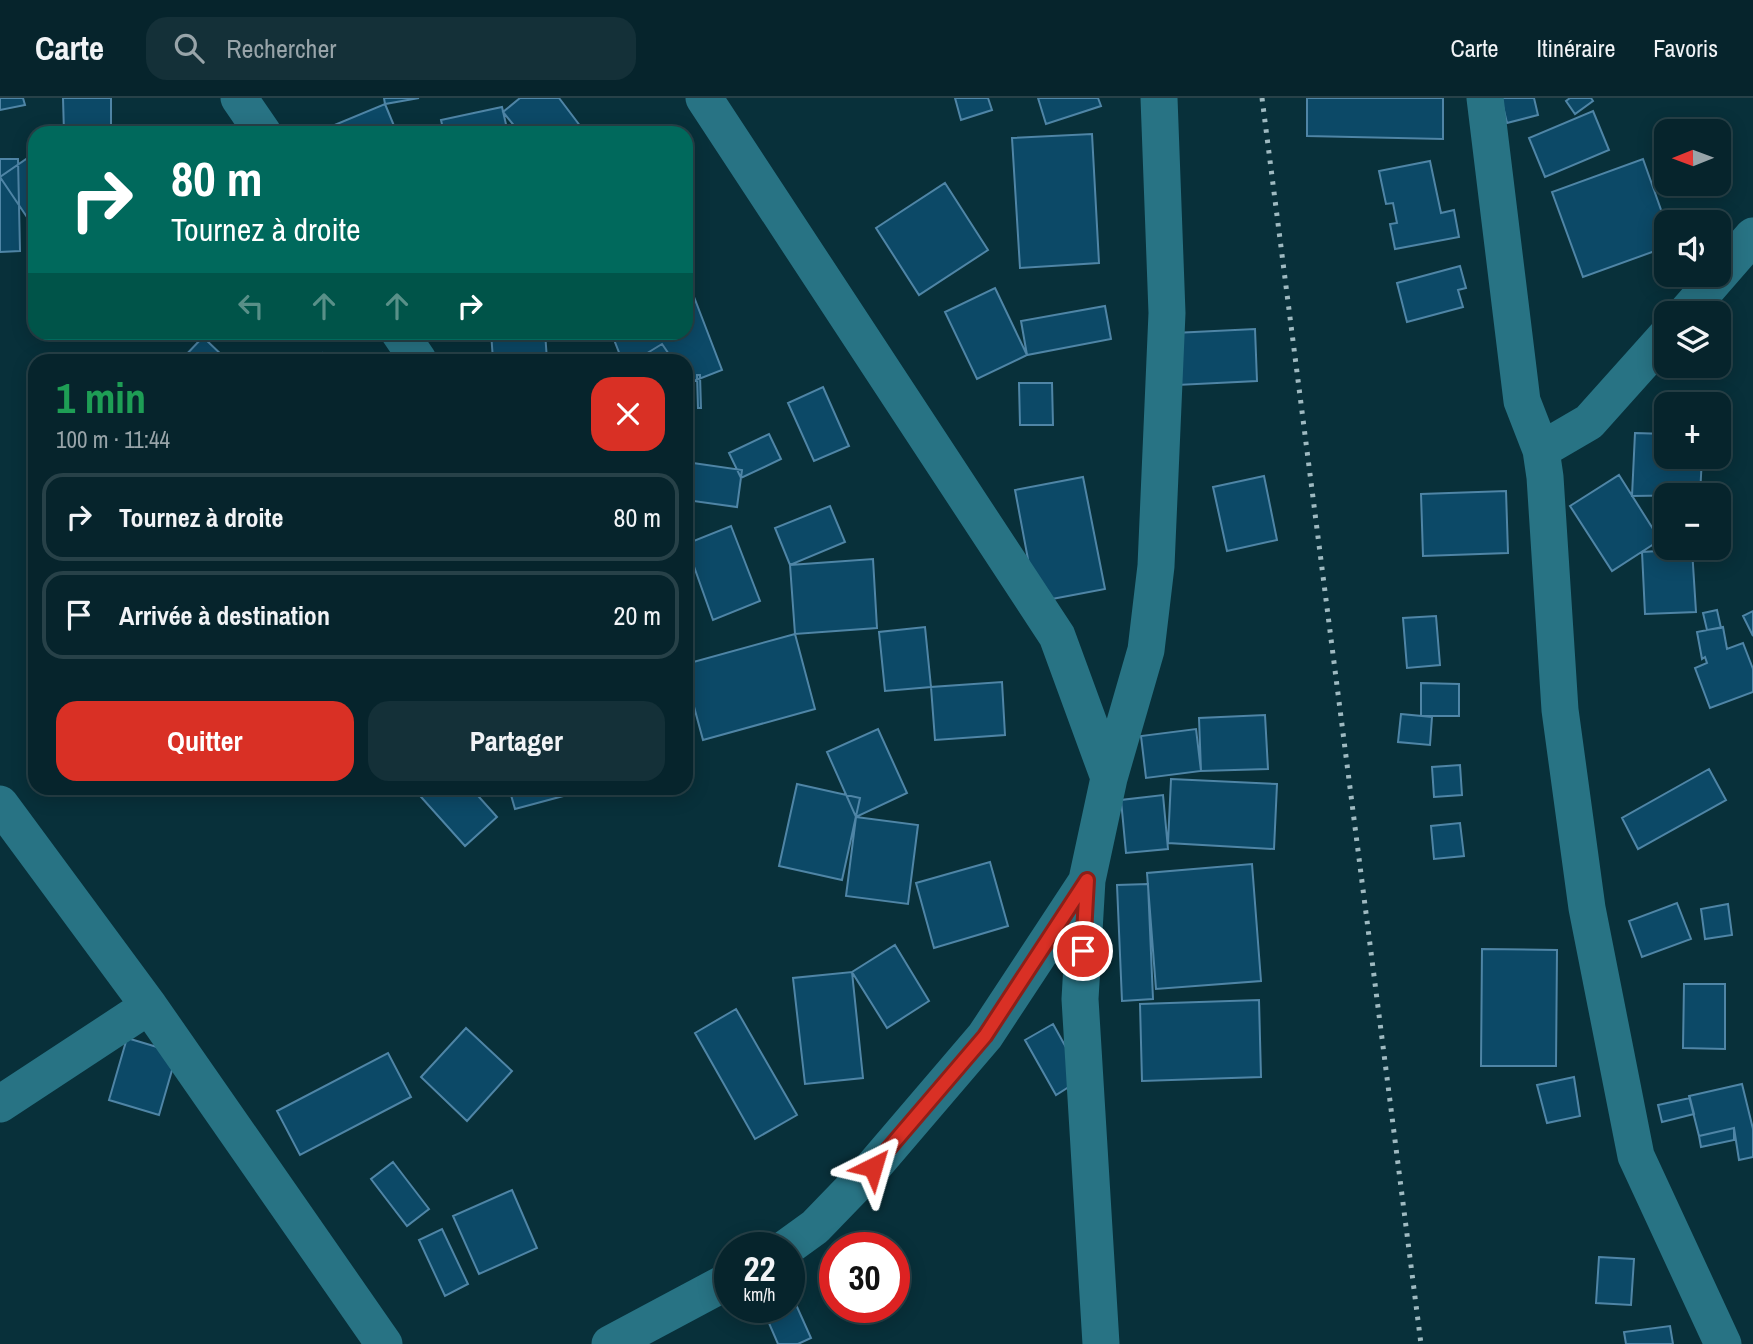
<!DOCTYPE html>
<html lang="fr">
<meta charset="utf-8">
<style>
body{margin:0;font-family:"Archivo Narrow",sans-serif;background:#143038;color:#f1f3f6;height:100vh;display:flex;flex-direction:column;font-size:26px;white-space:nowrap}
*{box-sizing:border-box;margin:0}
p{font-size:23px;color:#98a4a9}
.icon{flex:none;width:38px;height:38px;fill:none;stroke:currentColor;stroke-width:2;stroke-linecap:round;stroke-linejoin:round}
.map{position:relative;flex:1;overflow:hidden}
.side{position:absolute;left:28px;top:256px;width:665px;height:441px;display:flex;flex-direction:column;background:#06242c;border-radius:21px;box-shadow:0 4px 18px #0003,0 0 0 2px #274148}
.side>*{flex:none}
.banner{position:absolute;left:28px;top:28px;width:665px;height:214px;border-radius:21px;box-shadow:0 4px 18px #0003,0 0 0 2px #274148;background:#00695c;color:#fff;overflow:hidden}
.needle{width:46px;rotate:269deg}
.fabs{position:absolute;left:1654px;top:21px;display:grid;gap:14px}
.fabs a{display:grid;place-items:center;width:77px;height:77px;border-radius:14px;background:#06242c;box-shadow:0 4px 18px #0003,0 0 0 2px #274148;font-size:35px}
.speed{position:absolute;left:714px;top:1134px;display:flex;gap:14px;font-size:35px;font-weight:700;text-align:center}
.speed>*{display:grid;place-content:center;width:91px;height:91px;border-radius:50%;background:#06242c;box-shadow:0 4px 18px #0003,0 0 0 2px #274148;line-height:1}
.speed small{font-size:18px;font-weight:400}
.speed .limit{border:10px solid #d22;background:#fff;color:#111}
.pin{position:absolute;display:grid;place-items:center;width:60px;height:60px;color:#fff;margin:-30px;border:4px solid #fff;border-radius:50%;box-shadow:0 2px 7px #0007}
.me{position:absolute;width:77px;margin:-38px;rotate:40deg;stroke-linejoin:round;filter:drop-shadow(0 0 5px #0008)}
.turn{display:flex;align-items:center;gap:24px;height:147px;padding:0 28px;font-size:32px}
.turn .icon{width:91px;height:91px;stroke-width:2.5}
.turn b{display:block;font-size:49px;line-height:60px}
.lanes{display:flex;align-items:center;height:66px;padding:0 28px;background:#0003;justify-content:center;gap:35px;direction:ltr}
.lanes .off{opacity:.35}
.round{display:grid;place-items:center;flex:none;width:74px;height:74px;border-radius:21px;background:#143038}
.overview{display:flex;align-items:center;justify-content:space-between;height:119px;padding:0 28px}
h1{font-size:42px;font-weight:700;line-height:52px;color:#1e9e55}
.action{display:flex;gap:14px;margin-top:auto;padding:14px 28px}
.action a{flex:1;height:80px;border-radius:21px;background:#d93025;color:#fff;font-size:28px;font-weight:700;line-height:80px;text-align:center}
.action a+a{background:#143038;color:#f1f3f6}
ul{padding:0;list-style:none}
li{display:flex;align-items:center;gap:21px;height:88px;margin:0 14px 10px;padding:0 14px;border:4px solid #274148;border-radius:21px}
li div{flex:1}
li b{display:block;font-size:26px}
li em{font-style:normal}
header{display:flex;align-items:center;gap:42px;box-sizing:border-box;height:98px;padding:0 35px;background:#06242c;border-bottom:2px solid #274148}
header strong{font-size:33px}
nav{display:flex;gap:38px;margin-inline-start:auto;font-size:24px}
.search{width:490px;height:63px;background:#143038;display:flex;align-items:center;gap:18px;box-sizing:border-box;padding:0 24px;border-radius:21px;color:#98a4a9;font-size:26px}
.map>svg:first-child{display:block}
</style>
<header>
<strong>Carte</strong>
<div class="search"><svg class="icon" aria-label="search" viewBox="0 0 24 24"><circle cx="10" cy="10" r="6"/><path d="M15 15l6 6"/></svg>Rechercher</div>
<nav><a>Carte</a><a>Itinéraire</a><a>Favoris</a></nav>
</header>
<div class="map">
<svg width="1753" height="1246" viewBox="0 0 1753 1246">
<rect width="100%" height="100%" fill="#08303a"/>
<path fill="#0c4967" stroke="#4f85a6" stroke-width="2" d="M0,0H23L25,7L0,12Z
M63,0H111V35H64Z
M384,0H419L385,6Z
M520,0H559L581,29L573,35H520L503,14Z
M955,0H988L992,12L961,22Z
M1038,0H1098L1101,8L1046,26Z
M1307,0H1443V41L1307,38Z
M1501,0H1534L1538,17L1507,25Z
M1570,0H1591L1593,3L1575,16L1566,3Z
M385,6L397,35H321L320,33Z
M502,9L508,35H444L441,22Z
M1593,13L1609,52L1545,79L1529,40Z
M204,32V35H156V33Z
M1092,36L1099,165L1020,170L1012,40Z
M35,55V131L0,79Z
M0,61H18L20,153L0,154Z
M1643,61L1666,126V149L1583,179L1552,94Z
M1430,63L1441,115L1454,112L1459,139L1395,151L1390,126L1397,125L1393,105L1386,106L1379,73Z
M945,85L988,152L919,197L876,130Z
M1460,168L1466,190L1458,192L1463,209L1407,224L1397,185Z
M686,178L722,272L686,286V262H622L611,234H686Z
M995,190L1027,257L977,281L945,214Z
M1105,208L1111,241L1027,257L1021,223Z
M1255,231L1257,283L1177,287L1174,235Z
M491,234H545L547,262H493Z
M203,239L227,262H181Z
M662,246L673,262H636Z
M322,255L325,262H303Z
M697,277H700L701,310H698Z
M1019,285H1052L1053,327H1020Z
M823,289L849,348L814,363L788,305Z
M1635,335L1666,336V359H1702L1700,397L1632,398Z
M769,336L781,361L741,380L729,355Z
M686,364L742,372L737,409L686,402Z
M1619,377L1660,442L1612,473L1570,408Z
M1264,378L1277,442L1227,453L1213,389Z
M1083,379L1105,491L1036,504L1015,392Z
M1506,393L1508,455L1423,458L1421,396Z
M1661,399L1666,400V442H1660Z
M830,408L845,444L790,467L775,430Z
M731,428L760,503L713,522L686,446Z
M1692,451L1696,514L1645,516L1642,454Z
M873,461L877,530L795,536L790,467Z
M1717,512L1721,530L1707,532L1703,515Z
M1753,513V538L1743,518Z
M1436,518L1440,567L1407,570L1403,520Z
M925,529L931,589L885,593L879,534Z
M1723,529L1727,551L1743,545L1753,571V594L1710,610L1695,570L1707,565L1705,559L1702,561L1697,534Z
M795,536L815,611L703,642L686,579V566Z
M1002,584L1005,637L935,642L931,589Z
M1421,585L1459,586V618H1421Z
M1401,616L1432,619L1430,647L1398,644Z
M1265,617L1268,671L1201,673L1199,620Z
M878,631L907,695L856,719L827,654Z
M1196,631L1201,673L1146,680L1141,638Z
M1460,667L1462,697L1434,699L1432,669Z
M1709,671L1726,702L1638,751L1622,720Z
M1171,681L1277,686L1274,751L1168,745Z
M797,686L860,700L842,782L779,768Z
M413,690H471L497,719L465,748Z
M509,690H581L582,693L515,711Z
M1163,697L1168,751L1126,755L1121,702Z
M856,719L918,727L908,806L846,798Z
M1460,725L1464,758L1434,761L1431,728Z
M990,764L1008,828L934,850L916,785Z
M1252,766L1261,883L1156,891L1147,775Z
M1148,786L1153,901L1122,903L1117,787Z
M1677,805L1691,841L1642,859L1629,823Z
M1728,806L1732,837L1705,841L1701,811Z
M895,847L929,903L887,930L852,874Z
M1482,851L1557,852L1556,968H1481Z
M852,874L863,980L805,986L793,880Z
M1684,886H1725V951L1683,950Z
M1259,902L1261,979L1142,983L1140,906Z
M736,911L797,1017L755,1041L695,935Z
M1053,926L1083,980L1056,997L1025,942Z
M466,930L512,973L467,1023L421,979Z
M127,940L177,955L159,1017L109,1002Z
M388,955L411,999L300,1057L277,1013Z
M1574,979L1580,1018L1547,1025L1537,987Z
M1742,986L1753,1031V1059L1739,1062L1734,1030L1699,1038L1689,998Z
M1690,1000L1694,1016L1662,1024L1658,1007Z
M1734,1030V1042L1701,1049L1699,1038Z
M393,1064L429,1111L407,1128L371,1081Z
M512,1092L537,1150L479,1176L453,1118Z
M442,1131L468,1186L445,1198L419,1142Z
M1599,1159L1634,1161L1631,1207L1596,1205Z
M789,1191L811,1240L798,1246H778L762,1209H789Z
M1670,1228L1673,1246H1626L1624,1234Z"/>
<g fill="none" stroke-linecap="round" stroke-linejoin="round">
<path stroke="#287384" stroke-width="37" d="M239,0L263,35
M704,0L1057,538L1109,680
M1485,0L1522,303L1541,352L1545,379L1560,612L1587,810L1636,1058L1723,1246
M1686,215L1753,138
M399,234L418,262
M1541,352L1589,324L1666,238
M0,706L149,908L384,1246
M0,1006L149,908
M786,1150L815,1129L873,1069L985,938L1087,783
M610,1246L730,1182
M1101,1246L1080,901L1087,782L1109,680L1146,552L1156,468L1167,215L1159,0"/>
<path stroke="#9fbac1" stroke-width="5" stroke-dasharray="3.5 7" stroke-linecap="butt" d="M1262,0L1421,1246"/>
</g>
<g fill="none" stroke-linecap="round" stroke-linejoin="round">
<g stroke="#8d1f18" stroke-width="18">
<path id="route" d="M873,1069L985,938L1087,782L1083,853"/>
</g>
<use href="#route" stroke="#d93025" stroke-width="12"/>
</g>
</svg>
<div class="fabs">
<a><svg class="needle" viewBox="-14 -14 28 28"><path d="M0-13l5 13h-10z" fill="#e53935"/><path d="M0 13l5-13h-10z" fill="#98a4a9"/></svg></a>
<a><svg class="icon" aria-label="sound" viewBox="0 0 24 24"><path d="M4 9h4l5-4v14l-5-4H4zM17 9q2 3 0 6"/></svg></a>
<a><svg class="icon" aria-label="layers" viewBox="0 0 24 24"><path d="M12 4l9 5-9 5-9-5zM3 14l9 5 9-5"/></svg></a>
<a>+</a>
<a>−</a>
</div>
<div class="speed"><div>22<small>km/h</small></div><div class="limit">30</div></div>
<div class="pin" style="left:1083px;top:853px;background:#d93025"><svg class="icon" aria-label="arrive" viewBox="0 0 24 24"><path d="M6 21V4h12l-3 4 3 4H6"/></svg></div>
<svg class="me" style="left:873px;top:1069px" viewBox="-20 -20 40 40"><path d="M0-17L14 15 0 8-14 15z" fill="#d93025" stroke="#fff" stroke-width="4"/></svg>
<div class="banner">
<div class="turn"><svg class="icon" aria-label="right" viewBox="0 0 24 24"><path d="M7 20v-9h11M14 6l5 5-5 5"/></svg><div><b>80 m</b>Tournez à droite</div></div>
<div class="lanes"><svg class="icon off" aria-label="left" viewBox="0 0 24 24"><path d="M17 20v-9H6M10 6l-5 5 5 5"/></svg><svg class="icon off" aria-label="ahead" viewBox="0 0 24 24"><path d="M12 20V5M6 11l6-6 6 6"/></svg><svg class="icon off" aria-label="ahead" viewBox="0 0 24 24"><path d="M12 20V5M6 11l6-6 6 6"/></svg><svg class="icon" aria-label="right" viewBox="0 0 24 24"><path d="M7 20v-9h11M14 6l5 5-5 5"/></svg></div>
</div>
<section class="side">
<div class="overview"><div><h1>1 min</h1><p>100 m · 11:44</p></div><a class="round" style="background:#d93025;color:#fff"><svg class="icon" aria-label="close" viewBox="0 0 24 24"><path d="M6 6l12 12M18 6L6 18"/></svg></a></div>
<ul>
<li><svg class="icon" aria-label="right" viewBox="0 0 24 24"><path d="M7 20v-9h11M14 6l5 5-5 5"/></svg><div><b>Tournez à droite</b></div><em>80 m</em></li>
<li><svg class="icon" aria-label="arrive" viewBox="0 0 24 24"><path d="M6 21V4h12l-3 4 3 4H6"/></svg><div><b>Arrivée à destination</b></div><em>20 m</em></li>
</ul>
<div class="action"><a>Quitter</a><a>Partager</a></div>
</section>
</div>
